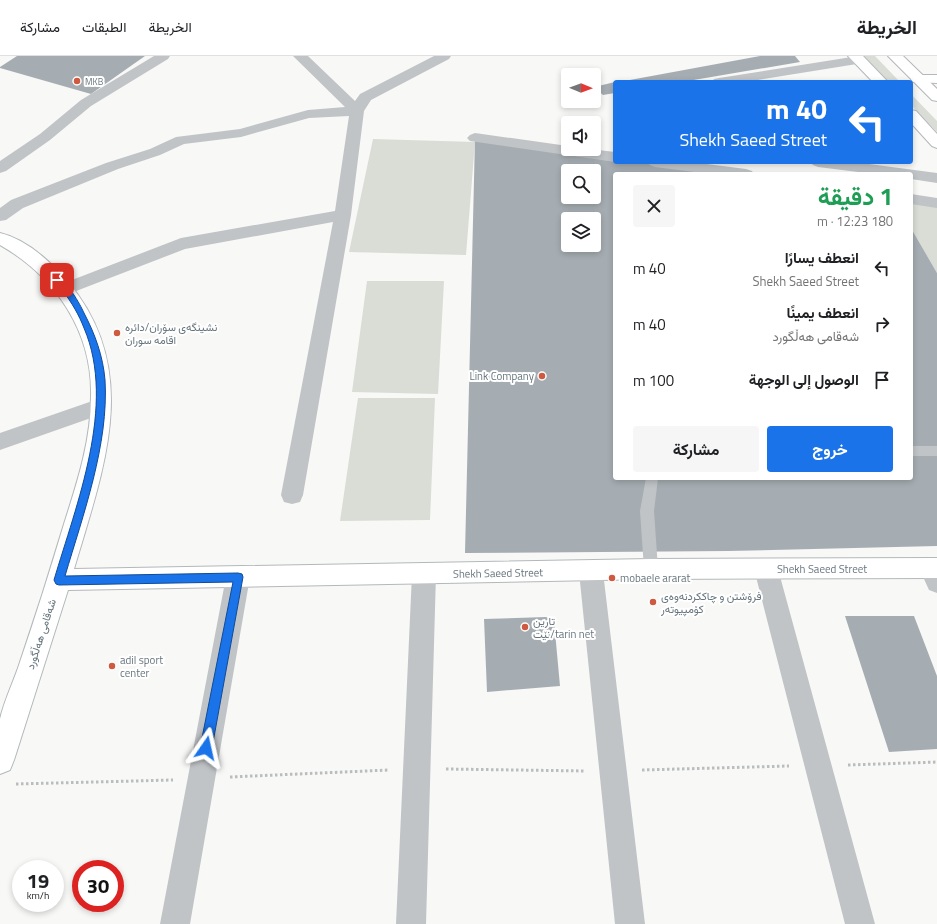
<!DOCTYPE html>
<html lang="ar">
<meta charset="utf-8">
<style>
body{margin:0;font-family:"Titillium Web",Vazirmatn,sans-serif;background:#f6f6f6;color:#202124;direction:rtl;height:100vh;display:flex;flex-direction:column;font-size:15px;white-space:nowrap}
*{box-sizing:border-box;margin:0}
p{font-size:13px;color:#757577}
.icon{flex:none;width:22px;height:22px;fill:none;stroke:currentColor;stroke-width:2;stroke-linecap:round;stroke-linejoin:round}
.map{position:relative;flex:1;overflow:hidden;direction:ltr}
.panel{position:absolute;left:613px;top:116px;width:300px;height:308px;display:flex;flex-direction:column;background:#fff;border-radius:4px;box-shadow:0 2px 6px #0003;direction:rtl}
.panel>*{flex:none}
.banner{position:absolute;left:613px;top:24px;width:300px;height:84px;border-radius:4px;box-shadow:0 2px 6px #0003;direction:rtl;background:#1a73e8;color:#fff;overflow:hidden}
.needle{width:26px;rotate:91deg}
.fabs{position:absolute;left:561px;top:12px;display:grid;gap:8px}
.fabs a{display:grid;place-items:center;width:40px;height:40px;border-radius:4px;background:#fff;box-shadow:0 2px 6px #0003;font-size:20px}
.speed{position:absolute;left:12px;top:804px;display:flex;gap:8px;font-size:20px;font-weight:700;text-align:center}
.speed>*{display:grid;place-content:center;width:52px;height:52px;border-radius:50%;background:#fff;box-shadow:0 2px 6px #0003;line-height:1}
.speed small{font-size:10px;font-weight:400}
.speed .limit{border:6px solid #d22;background:#fff;color:#111}
.pin{position:absolute;display:grid;place-items:center;width:34px;height:34px;color:#fff;margin:-17px;border-radius:8px;box-shadow:0 2px 6px #0006}
.me{position:absolute;width:44px;margin:-22px;rotate:11deg;stroke-linejoin:round;filter:drop-shadow(0 0 3px #0008)}
.turn{display:flex;align-items:center;gap:14px;height:84px;padding:0 20px;font-size:18px}
.turn .icon{width:52px;height:52px;stroke-width:2.5}
.turn b{display:block;font-size:28px;line-height:34px}
.round{display:grid;place-items:center;flex:none;width:42px;height:42px;border-radius:4px;background:#f6f6f6}
.headline{display:flex;align-items:center;justify-content:space-between;height:68px;padding:0 20px}
h1{font-size:24px;font-weight:700;line-height:30px;color:#1e9e55}
.action{display:flex;gap:8px;margin-top:auto;padding:8px 20px}
.action a{flex:1;height:46px;border-radius:4px;background:#1a73e8;color:#fff;font-size:16px;font-weight:700;line-height:46px;text-align:center}
.action a+a{background:#f6f6f6;color:#202124}
ul{padding:0;list-style:none}
li{display:flex;align-items:center;gap:12px;height:56px;padding:0 20px}
li div{flex:1}
li b{display:block;font-size:15px}
li em{font-style:normal}
header{display:flex;align-items:center;gap:24px;box-sizing:border-box;height:56px;padding:0 20px;background:#fff;border-bottom:1px solid #e0e0e0}
header strong{font-size:19px}
nav{display:flex;gap:22px;margin-inline-start:auto;font-size:14px}
.map>svg:first-child{display:block}
</style>
<header>
<strong>الخريطة</strong>
<nav><a>الخريطة</a><a>الطبقات</a><a>مشاركة</a></nav>
</header>
<div class="map">
<svg width="937" height="868" viewBox="0 0 937 868">
<rect width="100%" height="100%" fill="#f8f8f6"/>
<path fill="#d9ddd6" d="M864,0H875L900,26H889Z
M911,38L937,65V76L911,49Z
M373,83L475,86L466,199L349,196Z
M911,143L937,148V217L911,172Z
M367,225H444L438,338L352,336Z
M358,342H435L430,464L340,465Z"/>
<path fill="#a6adb2" fill-rule="evenodd" d="M17,0H145L91,38L0,12V11Z
M760,0H795L800,6L682,26H619Z
M615,26V37L603,39L594,31Z
M475,82L615,101V106H655L739,118H615V422H911V172L937,217V490L728,495L465,497ZM568,115H594V141H568ZM568,163H594V189H568Z
M845,560H914L937,620V693L889,696Z
M546,561L554,565L560,630L487,636L484,563Z"/>
<g fill="none" stroke-linecap="round" stroke-linejoin="round">
<g stroke="#b3b8bb" stroke-width="2">
<path id="secondary" d="M918,19H937V27L913,26L911,23L913,20Z
M0,177C26,183 51,206 68,226C143,315 103,414 74,513L651,503L937,502V522L651,523L68,534L14,704L10,714L0,718C0,703 0,677 0,663C4,645 13,627 19,609C35,562 50,515 64,468C77,427 91,385 91,341C93,276 56,221 0,189Z"/>
</g>
<g stroke="#b4b7ba" stroke-width="2">
<path id="highway" d="M848,0H863L888,26H873Z
M888,0H903L937,33V45L932,44Z
M911,54L916,55L937,78V92L932,90L911,67Z"/>
</g>
<path stroke="#babdbf" stroke-width="3" stroke-dasharray="2.5 2.5" stroke-linecap="butt" d="M848,709L937,706
M446,713L585,715
M642,714L789,710
M230,721L389,714
M16,728L173,724"/>
<path fill="#c0c4c7" fill-rule="evenodd" d="M911,390H937V400H911Z
M646,422H658L654,455L658,513L656,517L651,519L646,517L644,513L640,455Z"/>
<path fill="#c0c4c7" fill-rule="evenodd" d="M154,0H170L168,3L91,50L50,84L6,115L0,117V105L40,78L81,44Z
M293,0H308L355,45L360,38L434,0H451L449,3L371,44L364,55L351,159L303,439L300,446L292,448L284,446L281,439L333,166L185,193L71,237L65,239L59,237L56,233L59,229L181,182L335,155L349,60L309,62L241,81L184,88L160,99L118,113L23,152L6,164L0,165V152L11,144L106,107L150,93L176,81L240,73L308,54L345,51Z
M858,0L863,1L865,4L863,7L745,26H712L714,23L719,22Z
M475,77L568,90V93H590L615,96V106L470,85L467,82L470,79Z
M647,106H691L746,113L752,115L754,118H710L655,111L650,109Z
M810,106H854L937,117V127L911,123V118H874L818,111L813,109Z
M911,138L937,142V152L911,148Z
M101,342L108,344L111,350L108,356L0,394V377Z
M931,502L937,504V537L929,534L919,512L923,505Z
M766,503L774,506L778,513L875,868H845L754,513L758,506Z
M591,505L599,509L603,516L645,868H615L579,516L583,509Z
M424,507L432,511L436,518L426,868H396L412,518L416,511Z
M238,510L246,514L250,521L190,868H160L226,521L230,514Z"/>
<use href="#secondary" fill="#fff" fill-rule="evenodd"/>
<use href="#highway" fill="#fff" fill-rule="evenodd"/>
</g>
<path fill="#1a73e8" stroke="#114b97" d="M57,221C67,225 80,248 84,257C95,278 103,300 105,324C109,388 83,459 65,520L238,517L242,518L243,521L212,692L210,696L206,697L202,696L200,692L233,526L59,529L56,528L54,524C76,449 117,349 84,272C79,259 72,247 63,235C60,231 56,228 53,224Z"/>
<g fill="#ce5a40" stroke="#fff" stroke-width="1.5">
<circle cx="77" cy="25" r="4"/>
<circle cx="117" cy="277" r="4"/>
<circle cx="542" cy="320" r="4"/>
<circle cx="612" cy="522" r="4"/>
<circle cx="653" cy="546" r="4"/>
<circle cx="525" cy="571" r="4"/>
<circle cx="112" cy="610" r="4"/>
</g>
<g text-anchor="middle" dominant-baseline="central" stroke-width="4" stroke-linejoin="round" paint-order="stroke">
<g font-size="9" fill="#66757d" stroke="#fff" text-anchor="start">
<text x="85" y="25">MKB</text>
</g>
<g font-size="11" fill="#66757d" stroke="#fff" text-anchor="start">
<text x="125" y="271">نشینگەی سۆران/دائرە<tspan x="125" dy="13">اقامە سوران</tspan></text>
<text x="534" y="320" text-anchor="end">Link Company</text>
<text x="620" y="522">mobaele ararat</text>
<text x="661" y="540">فرۆشتن و چاککردنەوەی<tspan x="661" dy="13">کۆمپیوتەر</tspan></text>
<text x="533" y="565">تارین<tspan x="533" dy="13">نێت/tarin net</tspan></text>
<text x="120" y="604">adil sport<tspan x="120" dy="13">center</tspan></text>
</g>
<g font-size="11" fill="#66757d" stroke="#fff">
<text x="822" y="513">Shekh Saeed Street</text>
<text transform="translate(498 517) rotate(-1)">Shekh Saeed Street</text>
<text transform="translate(41 578) rotate(-72)">شەقامی ھەڵگورد</text>
</g>
</g>
</svg>
<div class="fabs">
<a><svg class="needle" viewBox="-14 -14 28 28"><path d="M0-13l5 13h-10z" fill="#e53935"/><path d="M0 13l5-13h-10z" fill="#757577"/></svg></a>
<a><svg class="icon" aria-label="sound" viewBox="0 0 24 24"><path d="M4 9h4l5-4v14l-5-4H4zM17 9q2 3 0 6"/></svg></a>
<a><svg class="icon" aria-label="search" viewBox="0 0 24 24"><circle cx="10" cy="10" r="6"/><path d="M15 15l6 6"/></svg></a>
<a><svg class="icon" aria-label="layers" viewBox="0 0 24 24"><path d="M12 4l9 5-9 5-9-5zM3 14l9 5 9-5"/></svg></a>
</div>
<div class="speed"><div>19<small>km/h</small></div><div class="limit">30</div></div>
<div class="pin" style="left:57px;top:224px;background:#d93025"><svg class="icon" aria-label="arrive" viewBox="0 0 24 24"><path d="M6 21V4h12l-3 4 3 4H6"/></svg></div>
<svg class="me" style="left:206px;top:692px" viewBox="-20 -20 40 40"><path d="M0-17L14 15 0 8-14 15z" fill="#1a73e8" stroke="#fff" stroke-width="4"/></svg>
<div class="banner">
<div class="turn"><svg class="icon" aria-label="left" viewBox="0 0 24 24"><path d="M17 20v-9H6M10 6l-5 5 5 5"/></svg><div><b>40 m</b>Shekh Saeed Street</div></div>
</div>
<section class="panel">
<div class="headline"><div><h1>1 دقيقة</h1><p>180 m · 12:23</p></div><a class="round"><svg class="icon" aria-label="close" viewBox="0 0 24 24"><path d="M6 6l12 12M18 6L6 18"/></svg></a></div>
<ul>
<li><svg class="icon" aria-label="left" viewBox="0 0 24 24"><path d="M17 20v-9H6M10 6l-5 5 5 5"/></svg><div><b>انعطف يسارًا</b><p>Shekh Saeed Street</p></div><em>40 m</em></li>
<li><svg class="icon" aria-label="right" viewBox="0 0 24 24"><path d="M7 20v-9h11M14 6l5 5-5 5"/></svg><div><b>انعطف يمينًا</b><p>شەقامی ھەڵگورد</p></div><em>40 m</em></li>
<li><svg class="icon" aria-label="arrive" viewBox="0 0 24 24"><path d="M6 21V4h12l-3 4 3 4H6"/></svg><div><b>الوصول إلى الوجهة</b></div><em>100 m</em></li>
</ul>
<div class="action"><a>خروج</a><a>مشاركة</a></div>
</section>
</div>
